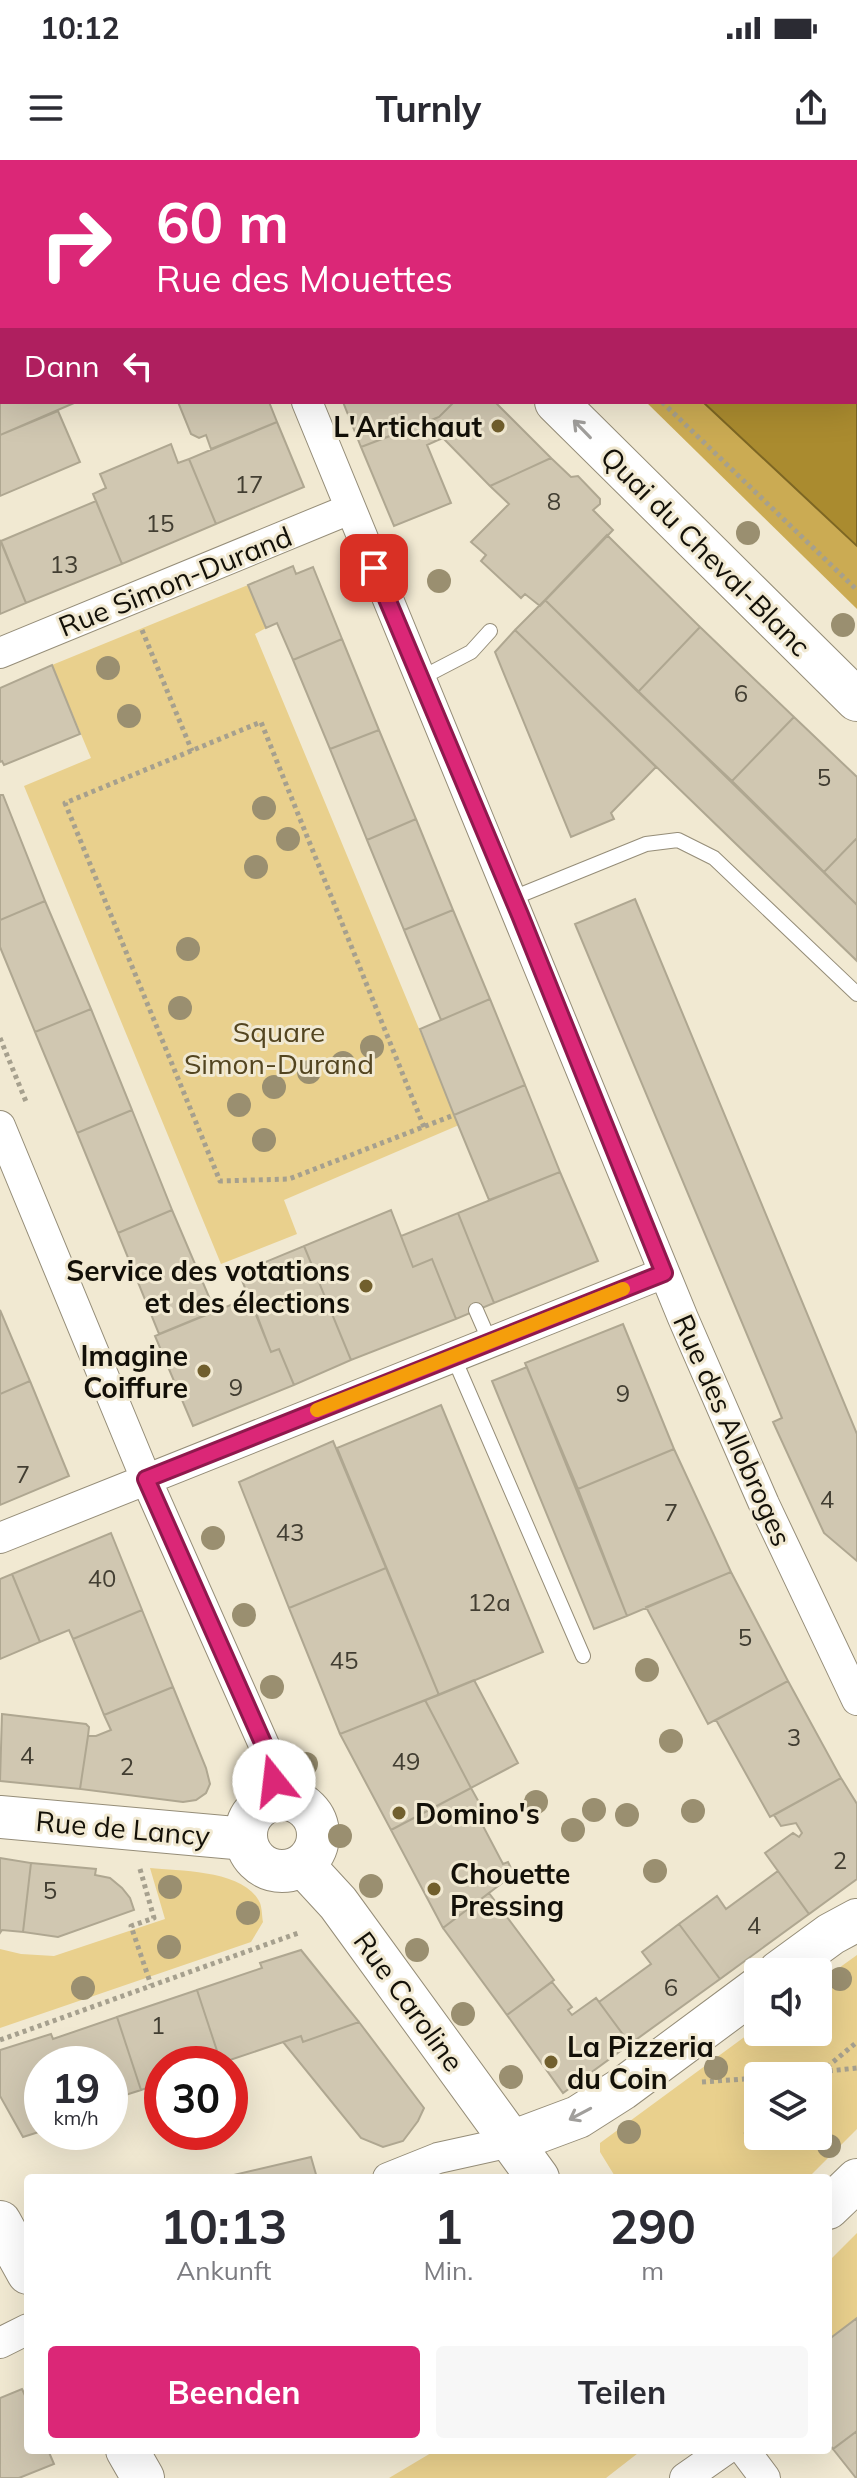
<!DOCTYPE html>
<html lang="de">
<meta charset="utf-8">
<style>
body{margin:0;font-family:Mulish,sans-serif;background:#f7f7f7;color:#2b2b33;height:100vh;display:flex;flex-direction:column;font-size:30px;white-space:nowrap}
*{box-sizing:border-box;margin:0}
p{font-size:26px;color:#7c7c81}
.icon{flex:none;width:44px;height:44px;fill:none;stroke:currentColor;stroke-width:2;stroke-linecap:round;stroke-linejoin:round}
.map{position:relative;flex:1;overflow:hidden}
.sheet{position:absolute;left:24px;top:2014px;width:808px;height:280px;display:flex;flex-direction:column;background:#fff;border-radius:8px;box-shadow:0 8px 32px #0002}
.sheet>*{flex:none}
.banner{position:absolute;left:0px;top:0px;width:858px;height:244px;box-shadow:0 8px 32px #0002;background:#db2777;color:#fff;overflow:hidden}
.buttons{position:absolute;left:744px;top:1798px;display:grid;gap:16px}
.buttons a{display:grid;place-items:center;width:88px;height:88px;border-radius:8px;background:#fff;box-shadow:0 8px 32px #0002;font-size:40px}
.speed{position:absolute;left:24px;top:1886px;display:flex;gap:16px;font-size:40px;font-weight:700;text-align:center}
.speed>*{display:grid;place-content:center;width:104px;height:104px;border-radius:50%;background:#fff;box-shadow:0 8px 32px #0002;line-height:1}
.speed small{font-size:20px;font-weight:400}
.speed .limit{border:12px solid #d22;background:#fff;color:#111}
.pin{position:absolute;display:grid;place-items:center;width:68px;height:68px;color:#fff;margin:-34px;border-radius:16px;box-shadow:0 4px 12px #0006}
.me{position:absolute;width:88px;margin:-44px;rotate:344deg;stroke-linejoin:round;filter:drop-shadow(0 0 6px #0008)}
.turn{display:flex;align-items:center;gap:28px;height:168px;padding:0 24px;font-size:36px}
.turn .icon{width:104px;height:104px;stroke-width:2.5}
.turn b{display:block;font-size:56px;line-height:68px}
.then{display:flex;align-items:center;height:76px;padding:0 24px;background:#0003;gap:16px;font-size:30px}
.eta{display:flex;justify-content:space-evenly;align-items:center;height:136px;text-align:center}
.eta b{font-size:48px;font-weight:700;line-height:56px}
.primary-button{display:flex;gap:16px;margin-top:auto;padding:16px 24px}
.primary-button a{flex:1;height:92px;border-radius:8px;background:#db2777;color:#fff;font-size:32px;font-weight:700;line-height:92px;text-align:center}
.primary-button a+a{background:#f7f7f7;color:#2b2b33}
.status{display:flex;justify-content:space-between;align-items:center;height:56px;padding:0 40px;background:#fff;direction:ltr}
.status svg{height:22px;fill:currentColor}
header{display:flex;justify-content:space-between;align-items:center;height:104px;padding:0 24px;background:#fff;font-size:36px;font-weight:700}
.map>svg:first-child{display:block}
</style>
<div class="status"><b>10:12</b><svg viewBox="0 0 49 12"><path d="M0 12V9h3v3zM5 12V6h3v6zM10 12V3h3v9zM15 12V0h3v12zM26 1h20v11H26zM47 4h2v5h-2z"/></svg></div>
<header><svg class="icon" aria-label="menu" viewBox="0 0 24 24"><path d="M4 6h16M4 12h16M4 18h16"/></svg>Turnly<svg class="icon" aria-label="share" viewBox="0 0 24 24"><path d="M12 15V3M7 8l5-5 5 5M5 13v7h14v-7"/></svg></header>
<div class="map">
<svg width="857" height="2318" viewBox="0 0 857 2318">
<rect width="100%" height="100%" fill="#f1e9d2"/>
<path fill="#e9d08d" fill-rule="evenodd" d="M248,425L266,468L255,474L459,965L284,1040L297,1074L221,1104L24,626L91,598L52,505Z
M150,1708C181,1711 245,1710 260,1743C262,1748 262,1757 263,1762L251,1782L0,1868V1789L21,1794L54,1796L165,1759Z
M857,1795V1969L808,2018H616L600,1992V1983L758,1867V1872H818V1823ZM818,1916V1976H758V1916Z
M857,2073V2158L828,2180V2102Z
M436,2290H642L606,2318H389Z"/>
<path fill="#cbab53" d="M646,242H703L857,386V449Z"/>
<path fill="#aa8b2f" stroke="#7d6623" stroke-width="2" d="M451,0H857V386L703,242H856V2H453Z"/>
<path fill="#d0c7b1" stroke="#afa791" stroke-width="2" d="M46,0H144L145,1L47,2Z
M2,162V242L74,243L0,275V163Z
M178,242H269L277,262L211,289L206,275L199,278L191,274Z
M343,242H454L439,257L361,287Z
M454,242H495L551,298L490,326L443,278L436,281L427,262L439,257Z
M58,251L80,302L0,336V275Z
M277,262L304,327L216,364L189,299Z
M427,262L436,281L427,285L451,343L394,366L361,287Z
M171,284L178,303L189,299L216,364L122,404L93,334L106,328L100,314Z
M551,298L571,317L578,316L600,339V344L593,350L613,370L540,446L525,434L521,438L481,401L486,395L471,382L509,344L490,326Z
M96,341L122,404L26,443L1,381Z
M607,375L700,467L638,532L545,440Z
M0,380L26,443L0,454Z
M293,406L296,414L313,407L342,479L293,500L277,463L266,468L248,425Z
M545,440L857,745V801L515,470Z
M700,467L794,557L732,621L638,532Z
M515,470L656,607L611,653L614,659L571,677L495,492Z
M342,479L379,570L330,589L293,500Z
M52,505L80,574L4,605L2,601L0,602V528Z
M794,557L857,617V678L824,712L732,621Z
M379,570L416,659L367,680L330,589Z
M0,635H3L45,741L0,760Z
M416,659L453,750L404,770L367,680Z
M857,678V745L824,712Z
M635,739L857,1274V1401L824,1373L773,1262L782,1258L575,764Z
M45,741L91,849L35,872L0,787V760Z
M453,750L490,839L441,860L404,770Z
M490,839L525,925L454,955L420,869Z
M91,849L132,950L77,973L35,872Z
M525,925L560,1012L489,1040L454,955Z
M132,950L172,1050L118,1073L77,973Z
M560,1012L598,1101L494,1143L458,1053Z
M172,1050L215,1151L159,1174L118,1073Z
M391,1050L413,1107L432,1099L456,1159L351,1200L304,1086Z
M458,1053L494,1143L456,1159L432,1099L413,1107L401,1076Z
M304,1086L351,1200L294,1225L279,1189L271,1192L239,1113Z
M250,1137L271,1192L279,1189L294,1225L193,1266L155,1176Z
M0,1150L30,1221L0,1234Z
M623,1164L674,1289L578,1329L525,1203Z
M527,1207L627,1456L594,1469L492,1221Z
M30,1221L69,1316L0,1345V1234Z
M441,1245L543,1492L439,1535L337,1288Z
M333,1281L386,1408L289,1448L239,1322Z
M674,1289L731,1412L627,1456L578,1329Z
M111,1373L142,1450L73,1479L69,1470L40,1482L12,1414Z
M386,1408L439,1535L340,1574L289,1448Z
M731,1412L788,1521L708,1564L646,1447Z
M12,1414L40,1482L0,1499V1419Z
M142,1450L173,1527L104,1555L73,1479Z
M474,1520L518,1603L471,1628L425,1540Z
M788,1521L841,1618L770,1657L716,1560Z
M173,1527L206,1608L210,1624L206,1633L196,1640L183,1642L80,1629L88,1576H96L111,1570L104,1555Z
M425,1540L471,1628L391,1670L340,1574Z
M2,1554L86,1564L89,1567L88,1576L80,1629L0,1621Z
M841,1618L857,1644V1719L809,1754L765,1693L793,1673L799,1677L802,1673L796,1663L781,1666L774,1655Z
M471,1628L490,1662L483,1666L503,1704L508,1702L514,1714L443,1768L391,1670Z
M0,1698L31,1703L23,1772L2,1770L0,1773Z
M31,1703L96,1709L95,1715L110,1718L122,1728L130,1738L134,1750L58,1777L23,1772Z
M778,1711L809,1754L720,1819L679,1764L717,1736L726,1749Z
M489,1733L554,1820L507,1855L443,1768Z
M679,1764L720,1819L630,1884L599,1842L651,1804L642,1792Z
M301,1790L359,1862L303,1882L301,1876L221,1903L197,1830L262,1808L260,1803Z
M552,1822L572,1847L568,1850L572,1855L596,1838L630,1884L563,1933L507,1855Z
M197,1830L221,1903L162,1904V1923L141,1930L117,1857Z
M117,1857L141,1930L110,1940V1904H42V1971L23,1977L0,1936V1890L51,1874L53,1879Z
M359,1862L424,1948L418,1961L403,1981L383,1987L361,1978L283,1882L301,1876L303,1882Z
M311,1997L317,2018H221Z
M857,2158V2271L833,2289L828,2282V2180Z
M22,2229L28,2242V2290H48L54,2304L19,2318H0V2238Z
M857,2271V2318H856L833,2289Z"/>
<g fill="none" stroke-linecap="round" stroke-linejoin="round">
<g stroke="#958d78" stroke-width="16">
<path id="lane" d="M421,518L471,492L490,471
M513,738L646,684L678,680L714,698L857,834
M476,1150L490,1182
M453,1196L583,1496"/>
</g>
<g stroke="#958d78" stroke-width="32">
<path id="street" d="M208,0L209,2
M307,242L683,1158L764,1344L857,1540
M0,493L350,349
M0,966L146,1319L272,1603L276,1639
M0,1378L664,1113
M388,2018L438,1998L511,1982
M0,2183L28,2169
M744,2290L765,2318
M685,2318L725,2290"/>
</g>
<g stroke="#958d78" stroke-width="44">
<path id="secondary" d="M322,0L324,2
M556,242L857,540
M246 1675a36 36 0 1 1 72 0a36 36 0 1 1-72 0Z
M0,1657L246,1679
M303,1705L338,1743L538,2018
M779,1812L831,1774L857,1760
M511,1982L578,1957L622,1929L758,1828
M828,2048L857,2020
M0,2062L28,2113
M127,2290L143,2318"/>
</g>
<path stroke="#a6a08e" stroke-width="5" stroke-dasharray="4 4" stroke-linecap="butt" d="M412,0L414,2
M662,242L857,430
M142,470L192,591
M0,878L27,944
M424,967L261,562L65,643L220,1021L289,1019L454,955
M140,1709L154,1758L131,1766L151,1825
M0,1880L301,1772
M821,1912L857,1882
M781,1916L857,1908
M702,1922L758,1918
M745,1975L758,1964"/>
<use href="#lane" stroke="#fff" stroke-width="14"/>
<use href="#street" stroke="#fff" stroke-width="30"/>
<use href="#secondary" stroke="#fff" stroke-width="42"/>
</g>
<g fill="#9a8f70">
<circle cx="748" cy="373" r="12"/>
<circle cx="439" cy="421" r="12"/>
<circle cx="843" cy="465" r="12"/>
<circle cx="108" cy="508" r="12"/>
<circle cx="129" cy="556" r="12"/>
<circle cx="264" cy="648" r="12"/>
<circle cx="288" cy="679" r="12"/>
<circle cx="256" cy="707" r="12"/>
<circle cx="188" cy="789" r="12"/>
<circle cx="180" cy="848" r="12"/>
<circle cx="372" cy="887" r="12"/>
<circle cx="343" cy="903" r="12"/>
<circle cx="309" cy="912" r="12"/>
<circle cx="274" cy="927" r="12"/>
<circle cx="239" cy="945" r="12"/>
<circle cx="264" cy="980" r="12"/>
<circle cx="213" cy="1378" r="12"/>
<circle cx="244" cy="1455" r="12"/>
<circle cx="647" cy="1510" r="12"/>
<circle cx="272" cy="1527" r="12"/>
<circle cx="671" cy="1581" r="12"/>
<circle cx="306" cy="1604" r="12"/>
<circle cx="536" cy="1642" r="12"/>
<circle cx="594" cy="1650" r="12"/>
<circle cx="693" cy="1651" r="12"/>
<circle cx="627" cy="1655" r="12"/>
<circle cx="573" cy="1670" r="12"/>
<circle cx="340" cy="1676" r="12"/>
<circle cx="655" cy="1711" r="12"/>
<circle cx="371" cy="1726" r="12"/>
<circle cx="170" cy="1727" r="12"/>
<circle cx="248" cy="1753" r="12"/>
<circle cx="169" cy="1787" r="12"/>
<circle cx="417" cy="1790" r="12"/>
<circle cx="840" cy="1819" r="12"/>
<circle cx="83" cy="1828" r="12"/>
<circle cx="463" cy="1854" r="12"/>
<circle cx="716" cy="1908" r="12"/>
<circle cx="511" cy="1917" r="12"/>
<circle cx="629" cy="1972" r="12"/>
<circle cx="829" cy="1986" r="12"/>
</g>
<defs><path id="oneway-shaft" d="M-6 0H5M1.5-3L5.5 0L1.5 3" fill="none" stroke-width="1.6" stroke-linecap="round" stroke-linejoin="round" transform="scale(2)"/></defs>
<g stroke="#a19f9c">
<use href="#oneway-shaft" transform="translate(582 269) rotate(-134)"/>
<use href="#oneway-shaft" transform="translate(580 1954) rotate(152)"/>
</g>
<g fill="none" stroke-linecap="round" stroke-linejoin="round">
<g stroke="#8e194d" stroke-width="20">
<path id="route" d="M274,1621L272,1603L146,1319L664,1113L520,755L374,408"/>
</g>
<use href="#route" stroke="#db2777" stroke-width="14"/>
<path stroke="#f59e0b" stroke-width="14" d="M317,1250L623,1129"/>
</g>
<g fill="#715f2d" stroke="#f1e9d2" stroke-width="3">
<circle cx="498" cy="266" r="8"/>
<circle cx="366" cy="1126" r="8"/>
<circle cx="204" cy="1211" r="8"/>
<circle cx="399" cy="1653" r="8"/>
<circle cx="434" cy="1729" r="8"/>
<circle cx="551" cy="1902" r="8"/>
</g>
<g text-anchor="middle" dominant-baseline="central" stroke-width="6" stroke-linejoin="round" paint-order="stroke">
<g font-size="24" fill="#423e32">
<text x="249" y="324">17</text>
<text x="554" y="341">8</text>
<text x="160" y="363">15</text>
<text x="64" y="404">13</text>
<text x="741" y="533">6</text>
<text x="824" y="617">5</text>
<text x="236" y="1227">9</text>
<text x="623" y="1233">9</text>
<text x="23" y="1314">7</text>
<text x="827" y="1339">4</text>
<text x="671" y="1352">7</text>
<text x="290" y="1372">43</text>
<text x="102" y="1418">40</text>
<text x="489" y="1442">12a</text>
<text x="745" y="1477">5</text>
<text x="344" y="1500">45</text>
<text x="794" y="1577">3</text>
<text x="27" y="1595">4</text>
<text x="406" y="1601">49</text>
<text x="127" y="1606">2</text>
<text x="840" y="1700">2</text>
<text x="50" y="1730">5</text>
<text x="754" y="1765">4</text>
<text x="671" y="1827">6</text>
<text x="158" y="1865">1</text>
</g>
<g font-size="28" font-weight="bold" fill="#131008" stroke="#f1e9d2" text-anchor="end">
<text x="482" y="266">L'Artichaut</text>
<text x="350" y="1110">Service des votations<tspan x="350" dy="32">et des élections</tspan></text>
<text x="188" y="1195">Imagine<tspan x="188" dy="32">Coiffure</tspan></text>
<text x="415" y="1653" text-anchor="start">Domino's</text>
<text x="450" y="1713" text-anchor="start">Chouette<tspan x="450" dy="32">Pressing</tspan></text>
<text x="567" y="1886" text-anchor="start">La Pizzeria<tspan x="567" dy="32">du Coin</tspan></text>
</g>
<g font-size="28" fill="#131008" stroke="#f1e9d2">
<text transform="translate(706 391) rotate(45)">Quai du Cheval-Blanc</text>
<text transform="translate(175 421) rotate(-22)">Rue Simon-Durand</text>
<text transform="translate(733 1270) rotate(66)">Rue des Allobroges</text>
<text transform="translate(123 1668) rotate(5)">Rue de Lancy</text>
<text transform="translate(409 1841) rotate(54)">Rue Caroline</text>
</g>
<g font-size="28" fill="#534520" stroke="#f1e9d2">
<text x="279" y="871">Square<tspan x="279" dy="32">Simon-Durand</tspan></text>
</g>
</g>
</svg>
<div class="buttons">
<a><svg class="icon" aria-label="sound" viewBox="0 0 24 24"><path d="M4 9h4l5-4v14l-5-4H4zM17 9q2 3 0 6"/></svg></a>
<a><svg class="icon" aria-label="layers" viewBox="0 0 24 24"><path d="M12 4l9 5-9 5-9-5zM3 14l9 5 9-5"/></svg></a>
</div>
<div class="speed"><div>19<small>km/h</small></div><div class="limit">30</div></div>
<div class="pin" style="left:374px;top:408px;background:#d93025"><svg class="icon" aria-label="arrive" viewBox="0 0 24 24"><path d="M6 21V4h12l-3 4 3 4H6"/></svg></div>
<svg class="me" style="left:274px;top:1621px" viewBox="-20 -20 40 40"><circle r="19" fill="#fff"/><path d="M0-13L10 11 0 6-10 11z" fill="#db2777"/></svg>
<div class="banner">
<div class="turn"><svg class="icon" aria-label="right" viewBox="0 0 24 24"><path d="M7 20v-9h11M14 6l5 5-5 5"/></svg><div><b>60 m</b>Rue des Mouettes</div></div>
<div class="then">Dann<svg class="icon" aria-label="left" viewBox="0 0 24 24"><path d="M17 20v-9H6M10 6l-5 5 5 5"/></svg></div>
</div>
<section class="sheet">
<div class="eta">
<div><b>10:13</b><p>Ankunft</p></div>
<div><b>1</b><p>Min.</p></div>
<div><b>290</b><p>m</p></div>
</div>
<div class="primary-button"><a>Beenden</a><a>Teilen</a></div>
</section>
</div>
